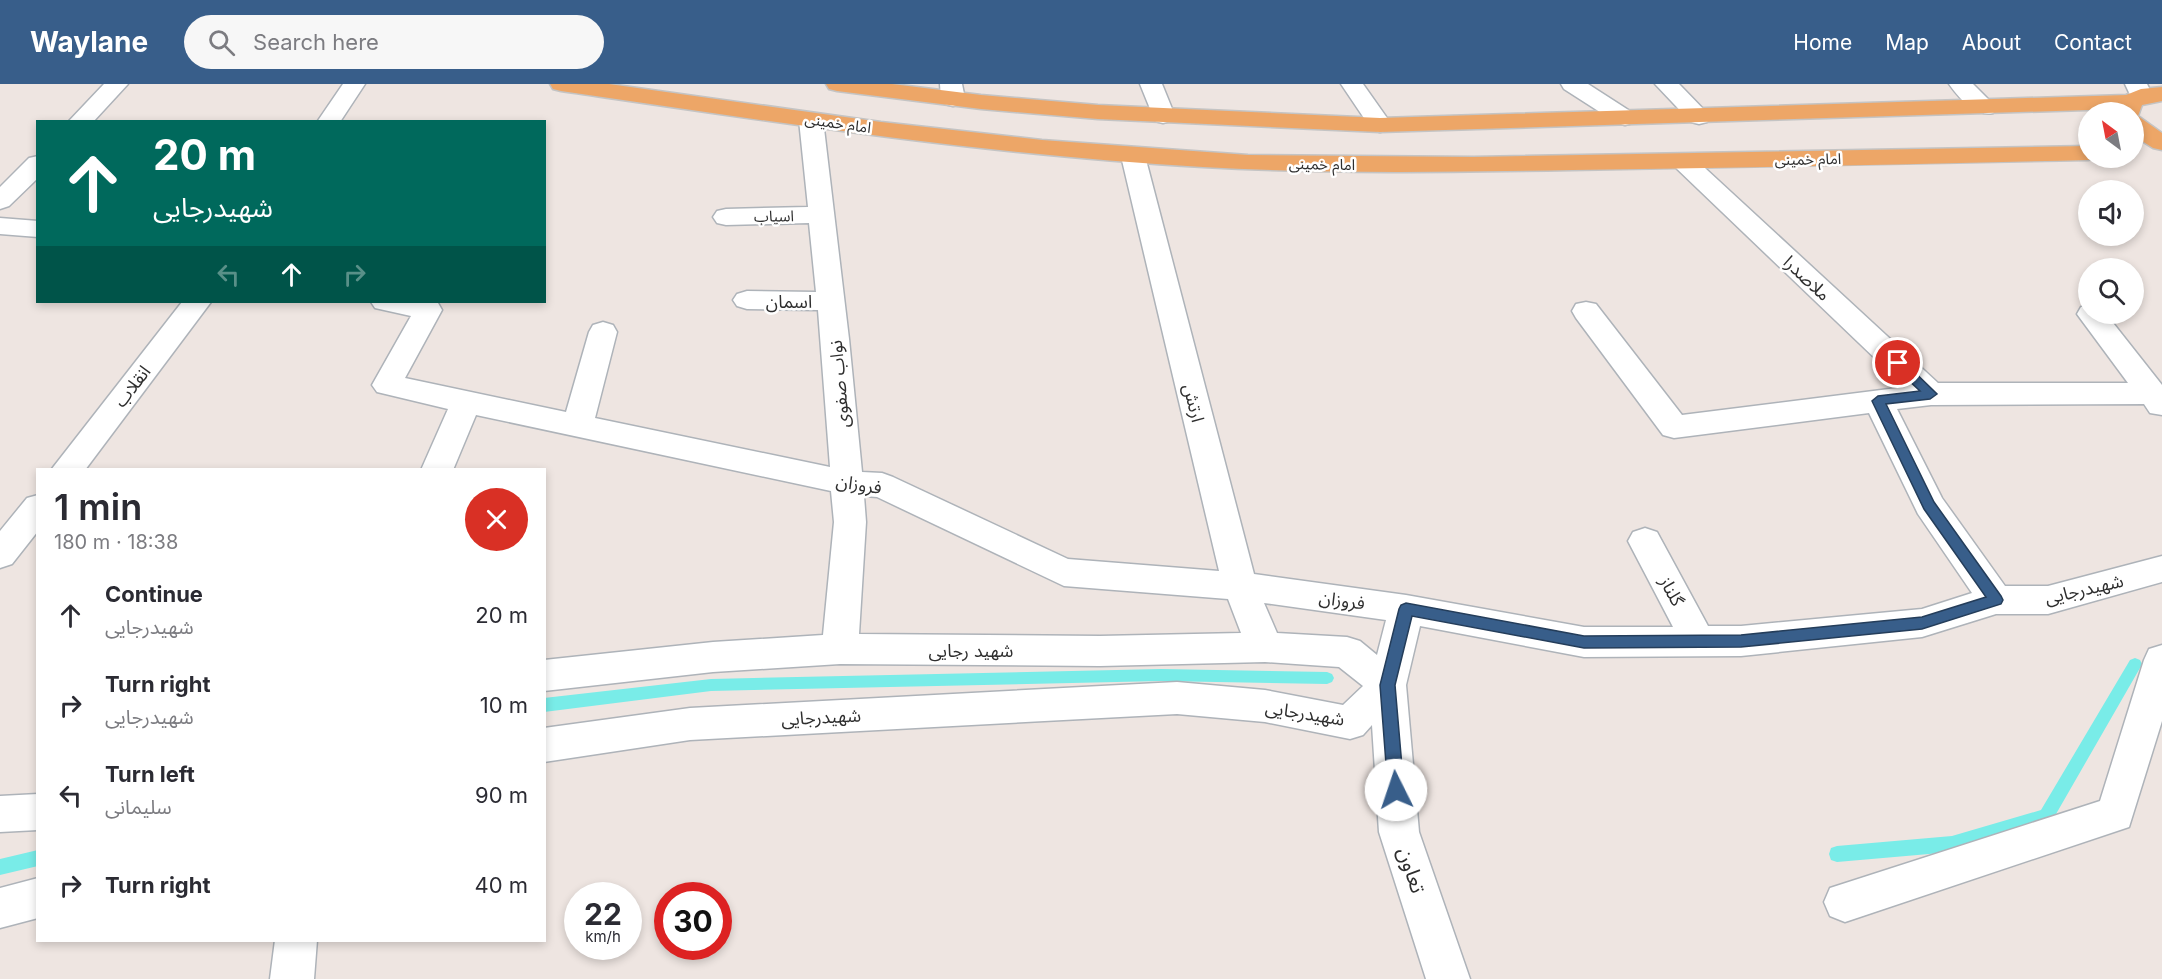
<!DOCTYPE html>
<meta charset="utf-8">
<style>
body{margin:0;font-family:Inter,"Noto Sans Arabic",sans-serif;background:#f7f7f7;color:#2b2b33;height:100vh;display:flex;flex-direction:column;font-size:22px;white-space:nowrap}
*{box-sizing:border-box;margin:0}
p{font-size:20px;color:#7c7c81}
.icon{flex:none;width:33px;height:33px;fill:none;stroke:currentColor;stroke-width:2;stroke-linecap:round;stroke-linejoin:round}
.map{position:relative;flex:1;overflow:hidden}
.drawer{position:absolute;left:36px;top:384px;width:510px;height:474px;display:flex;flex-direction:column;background:#fff;border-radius:0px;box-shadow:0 3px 9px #0003}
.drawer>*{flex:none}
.top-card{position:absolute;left:36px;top:36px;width:510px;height:183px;border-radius:0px;box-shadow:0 3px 9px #0003;background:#00695c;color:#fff;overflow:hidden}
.needle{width:39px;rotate:328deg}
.fabs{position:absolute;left:2078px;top:18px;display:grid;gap:12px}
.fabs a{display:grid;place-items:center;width:66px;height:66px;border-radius:50%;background:#fff;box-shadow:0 3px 9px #0003;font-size:30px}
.speed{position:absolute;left:564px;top:798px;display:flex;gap:12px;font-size:30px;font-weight:700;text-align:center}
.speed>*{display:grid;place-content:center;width:78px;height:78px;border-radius:50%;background:#fff;box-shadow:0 3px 9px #0003;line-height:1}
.speed small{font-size:15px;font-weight:400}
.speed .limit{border:9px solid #d22;background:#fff;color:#111}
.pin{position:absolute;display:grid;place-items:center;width:51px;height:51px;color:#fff;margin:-26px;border:3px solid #fff;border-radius:50%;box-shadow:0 2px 6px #0007}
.me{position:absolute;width:66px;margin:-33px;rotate:356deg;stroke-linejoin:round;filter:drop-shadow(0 0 4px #0008)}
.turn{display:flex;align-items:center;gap:21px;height:126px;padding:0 18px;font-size:27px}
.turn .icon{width:78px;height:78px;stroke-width:2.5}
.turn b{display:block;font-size:42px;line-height:51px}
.lanes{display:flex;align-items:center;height:57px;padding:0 18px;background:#0003;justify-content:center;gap:30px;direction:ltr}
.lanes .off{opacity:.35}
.round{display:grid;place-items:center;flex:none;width:63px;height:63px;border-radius:32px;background:#f7f7f7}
.head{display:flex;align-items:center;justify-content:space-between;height:102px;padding:0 18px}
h1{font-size:36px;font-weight:600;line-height:45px}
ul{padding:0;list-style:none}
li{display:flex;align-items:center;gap:18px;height:90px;padding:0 18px}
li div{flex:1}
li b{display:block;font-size:22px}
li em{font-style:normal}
header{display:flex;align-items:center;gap:36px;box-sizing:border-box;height:84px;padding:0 30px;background:#385e8a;color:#fff}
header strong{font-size:28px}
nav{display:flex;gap:33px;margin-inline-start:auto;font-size:21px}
.search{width:420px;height:54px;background:#f7f7f7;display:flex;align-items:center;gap:15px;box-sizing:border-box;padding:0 21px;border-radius:33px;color:#7c7c81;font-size:22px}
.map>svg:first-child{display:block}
</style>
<header>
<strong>Waylane</strong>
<div class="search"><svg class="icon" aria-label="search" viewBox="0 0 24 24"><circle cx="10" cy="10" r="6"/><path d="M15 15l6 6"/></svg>Search here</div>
<nav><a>Home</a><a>Map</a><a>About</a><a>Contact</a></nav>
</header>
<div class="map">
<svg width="2162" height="895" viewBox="0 0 2162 895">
<rect width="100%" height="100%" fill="#eee5e1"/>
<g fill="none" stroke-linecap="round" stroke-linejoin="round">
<path fill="#79ece8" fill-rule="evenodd" d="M2135,574L2140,576L2142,580L2140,584L2052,737L1952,768L1837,778L1831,776L1829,770L1831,764L1837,762L1952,752L2041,726L2130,576Z
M1161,585L1327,588L1332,590L1334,594L1332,598L1327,600L1161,597L711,607L544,628V614L711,595Z
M38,766V782L0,791V775Z"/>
<g stroke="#aeb3b9" stroke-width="3">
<path id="minor" d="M104,0H128L93,38H68Z
M343,0H365L340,38H317Z
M940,0H962L965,15L961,20L953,22L945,20L941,15Z
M1140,0H1162L1175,32L1171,37L1163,39L1155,37Z
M1341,0H1363L1392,41L1388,46L1380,48L1372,46Z
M1561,0H1588L1633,29L1637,34L1633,39L1625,41L1617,39L1564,5Z
M1655,0H1679L1711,33L1707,38L1699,40L1691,38Z
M1949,0H1973L1997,24L1993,29C1975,33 1959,14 1949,0Z
M2125,0H2147L2153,12L2149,17L2141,19L2133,17Z
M811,29L819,31L823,36L849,255L862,388L882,389L893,393L1068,475L1219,487L1121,72L1124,67L1133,65L1142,67L1145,72L1254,490L1406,511L1584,543H1673L1628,457L1633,448L1645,444L1657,448L1708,542H1741L1922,525L1972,509L1918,430L1869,329L1674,354L1663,351L1576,234L1572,227L1576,220L1586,218L1596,220L1682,331L1905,303L1675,83L1672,78L1675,73L1684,71L1693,73L1938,299H2128L2077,230L2081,223L2088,222V230H2106L2162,301V331L2150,329L2144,320L1931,321L1897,325L1942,414L2005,502H2048L2162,472V498L2048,530H1996L1922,553L1741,572L1584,573L1420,542L1406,601L1419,748L1470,895H1426L1379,748L1372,641L1363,651L1350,655L1265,638L1177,630L690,656L544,678V644L690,624L1177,598L1265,606L1343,621L1363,602L1339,583L1265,578L1100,582L840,580L713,588L544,607V576L713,558L823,551L834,438L831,407L476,331L453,386H421L448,325L377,308L372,301L411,232L375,224L371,218H431L438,219L442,226L405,294L566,328L589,248L593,241L603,238L613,241L617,248L595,334L830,383L818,226L747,225L737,222L733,216L737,210L747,207L816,208L809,139L726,141L717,139L713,133L717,127L726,125L808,123L799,36L803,31ZM864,412L877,413L1064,502L1228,515L1241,549L1100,552L859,550L866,438ZM1264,519L1386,536L1377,571L1360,557L1347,553L1277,549Z
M38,72V94L9,122L0,125V103L29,74Z
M0,134L38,137V153L0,150Z
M182,218H211L85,386H51Z
M38,411V447L12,480L0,484V447L27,414Z
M2162,561V637L2129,743L1845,838L1830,832L1824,818L1830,804L2100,717L2144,576L2149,565Z
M38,710V746L0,748V712Z
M38,794V834L0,844V804Z
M275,856H317L314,895H270Z"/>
</g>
<g stroke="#c4c4c4" stroke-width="3">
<path id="major" d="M550,0H609L881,38L1042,56L1248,71L1474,73L2088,62V74H2097L2088,76C1916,80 1744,84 1572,86C1449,88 1326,90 1203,83C987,71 774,38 561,7L553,5Z
M826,0H892L981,11L1098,21L1380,34L2126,11L2141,5L2162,3V17L2142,21L2138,32L2162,49V66L2153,64L2134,52L2133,28H2118V25L1380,48L1098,35L981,25L837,7L829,5Z"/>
</g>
<use href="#minor" fill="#fff" fill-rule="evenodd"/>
<use href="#major" fill="#eda667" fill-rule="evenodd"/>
</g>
<path fill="#385e8a" stroke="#243d5a" stroke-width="1.5" d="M1898,275L1902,276L1937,310L1930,315L1886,320L1934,418L2001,512L2003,516L2001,520L1922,545L1741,563L1584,564L1412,532L1395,601L1404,706L1401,711L1396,713L1390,711L1388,706L1380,601L1399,525L1401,521L1406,519L1584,552L1741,551L1922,533L1986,513L1924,425L1872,317L1878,312L1920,307L1893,282V276Z"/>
<g text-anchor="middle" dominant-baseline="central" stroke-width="5" stroke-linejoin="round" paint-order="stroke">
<g font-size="15" fill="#2e2e2e" stroke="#fff">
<text transform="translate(838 39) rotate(8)">امام خمینی</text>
<text transform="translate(1808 75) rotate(-1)">امام خمینی</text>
<text transform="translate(1322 80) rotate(1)">امام خمینی</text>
<text transform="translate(774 132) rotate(-1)">اسیاب</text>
</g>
<g font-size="18" fill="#2e2e2e" stroke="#fff">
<text transform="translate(1807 194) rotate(43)">ملاصدرا</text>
<text x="789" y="217">اسمان</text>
<text transform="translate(839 300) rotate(-95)">نواب صفوی</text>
<text transform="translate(132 302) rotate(-52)">انقلاب</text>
<text transform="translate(1194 319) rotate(76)">ارتش</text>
<text transform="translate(859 400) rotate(9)">فروزان</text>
<text transform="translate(2084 505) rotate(-13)">شهیدرجایی</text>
<text transform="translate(1672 507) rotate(62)">گلناز</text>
<text transform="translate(1342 516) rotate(8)">فروزان</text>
<text x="971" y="566">شهید رجایی</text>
<text transform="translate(1305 629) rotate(9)">شهیدرجایی</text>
<text transform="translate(821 633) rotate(-3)">شهیدرجایی</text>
</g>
<g font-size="21" fill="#2e2e2e" stroke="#fff">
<text transform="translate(1412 786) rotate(72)">تعاون</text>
</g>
</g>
</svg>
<div class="fabs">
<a><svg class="needle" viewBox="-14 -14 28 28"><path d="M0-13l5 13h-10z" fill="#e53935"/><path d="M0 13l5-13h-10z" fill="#7c7c81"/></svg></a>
<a><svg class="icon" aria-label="sound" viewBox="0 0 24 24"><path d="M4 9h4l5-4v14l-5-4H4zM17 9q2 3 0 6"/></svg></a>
<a><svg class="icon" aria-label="search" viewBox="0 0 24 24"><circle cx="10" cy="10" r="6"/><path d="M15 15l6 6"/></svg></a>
</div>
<div class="speed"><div>22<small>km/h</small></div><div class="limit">30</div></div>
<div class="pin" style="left:1898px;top:279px;background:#d93025"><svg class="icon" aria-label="arrive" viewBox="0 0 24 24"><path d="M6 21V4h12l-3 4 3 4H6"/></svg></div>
<svg class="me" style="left:1396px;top:706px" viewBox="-20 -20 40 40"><circle r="19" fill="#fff"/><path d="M0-13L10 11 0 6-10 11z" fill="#385e8a"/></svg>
<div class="top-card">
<div class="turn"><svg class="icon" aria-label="ahead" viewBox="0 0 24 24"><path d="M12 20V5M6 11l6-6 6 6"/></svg><div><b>20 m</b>شهیدرجایی</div></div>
<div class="lanes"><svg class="icon off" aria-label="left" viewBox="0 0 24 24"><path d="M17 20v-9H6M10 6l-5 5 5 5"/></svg><svg class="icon" aria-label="ahead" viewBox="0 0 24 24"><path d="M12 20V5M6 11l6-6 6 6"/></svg><svg class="icon off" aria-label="right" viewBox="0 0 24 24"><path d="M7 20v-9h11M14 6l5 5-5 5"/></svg></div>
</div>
<section class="drawer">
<div class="head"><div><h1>1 min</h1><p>180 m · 18:38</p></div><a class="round" style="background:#d93025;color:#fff"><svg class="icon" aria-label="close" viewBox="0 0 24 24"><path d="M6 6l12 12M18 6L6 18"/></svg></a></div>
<ul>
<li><svg class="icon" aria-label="ahead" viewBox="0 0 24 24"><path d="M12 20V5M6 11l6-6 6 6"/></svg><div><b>Continue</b><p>شهیدرجایی</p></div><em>20 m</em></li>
<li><svg class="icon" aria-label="right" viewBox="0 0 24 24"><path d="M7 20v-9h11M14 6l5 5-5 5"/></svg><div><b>Turn right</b><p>شهیدرجایی</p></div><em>10 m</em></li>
<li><svg class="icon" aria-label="left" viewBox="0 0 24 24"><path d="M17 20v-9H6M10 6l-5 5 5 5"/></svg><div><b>Turn left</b><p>سلیمانی</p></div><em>90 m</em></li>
<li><svg class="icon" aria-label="right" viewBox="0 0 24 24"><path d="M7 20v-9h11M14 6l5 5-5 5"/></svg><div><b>Turn right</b></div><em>40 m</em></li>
</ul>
</section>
</div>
